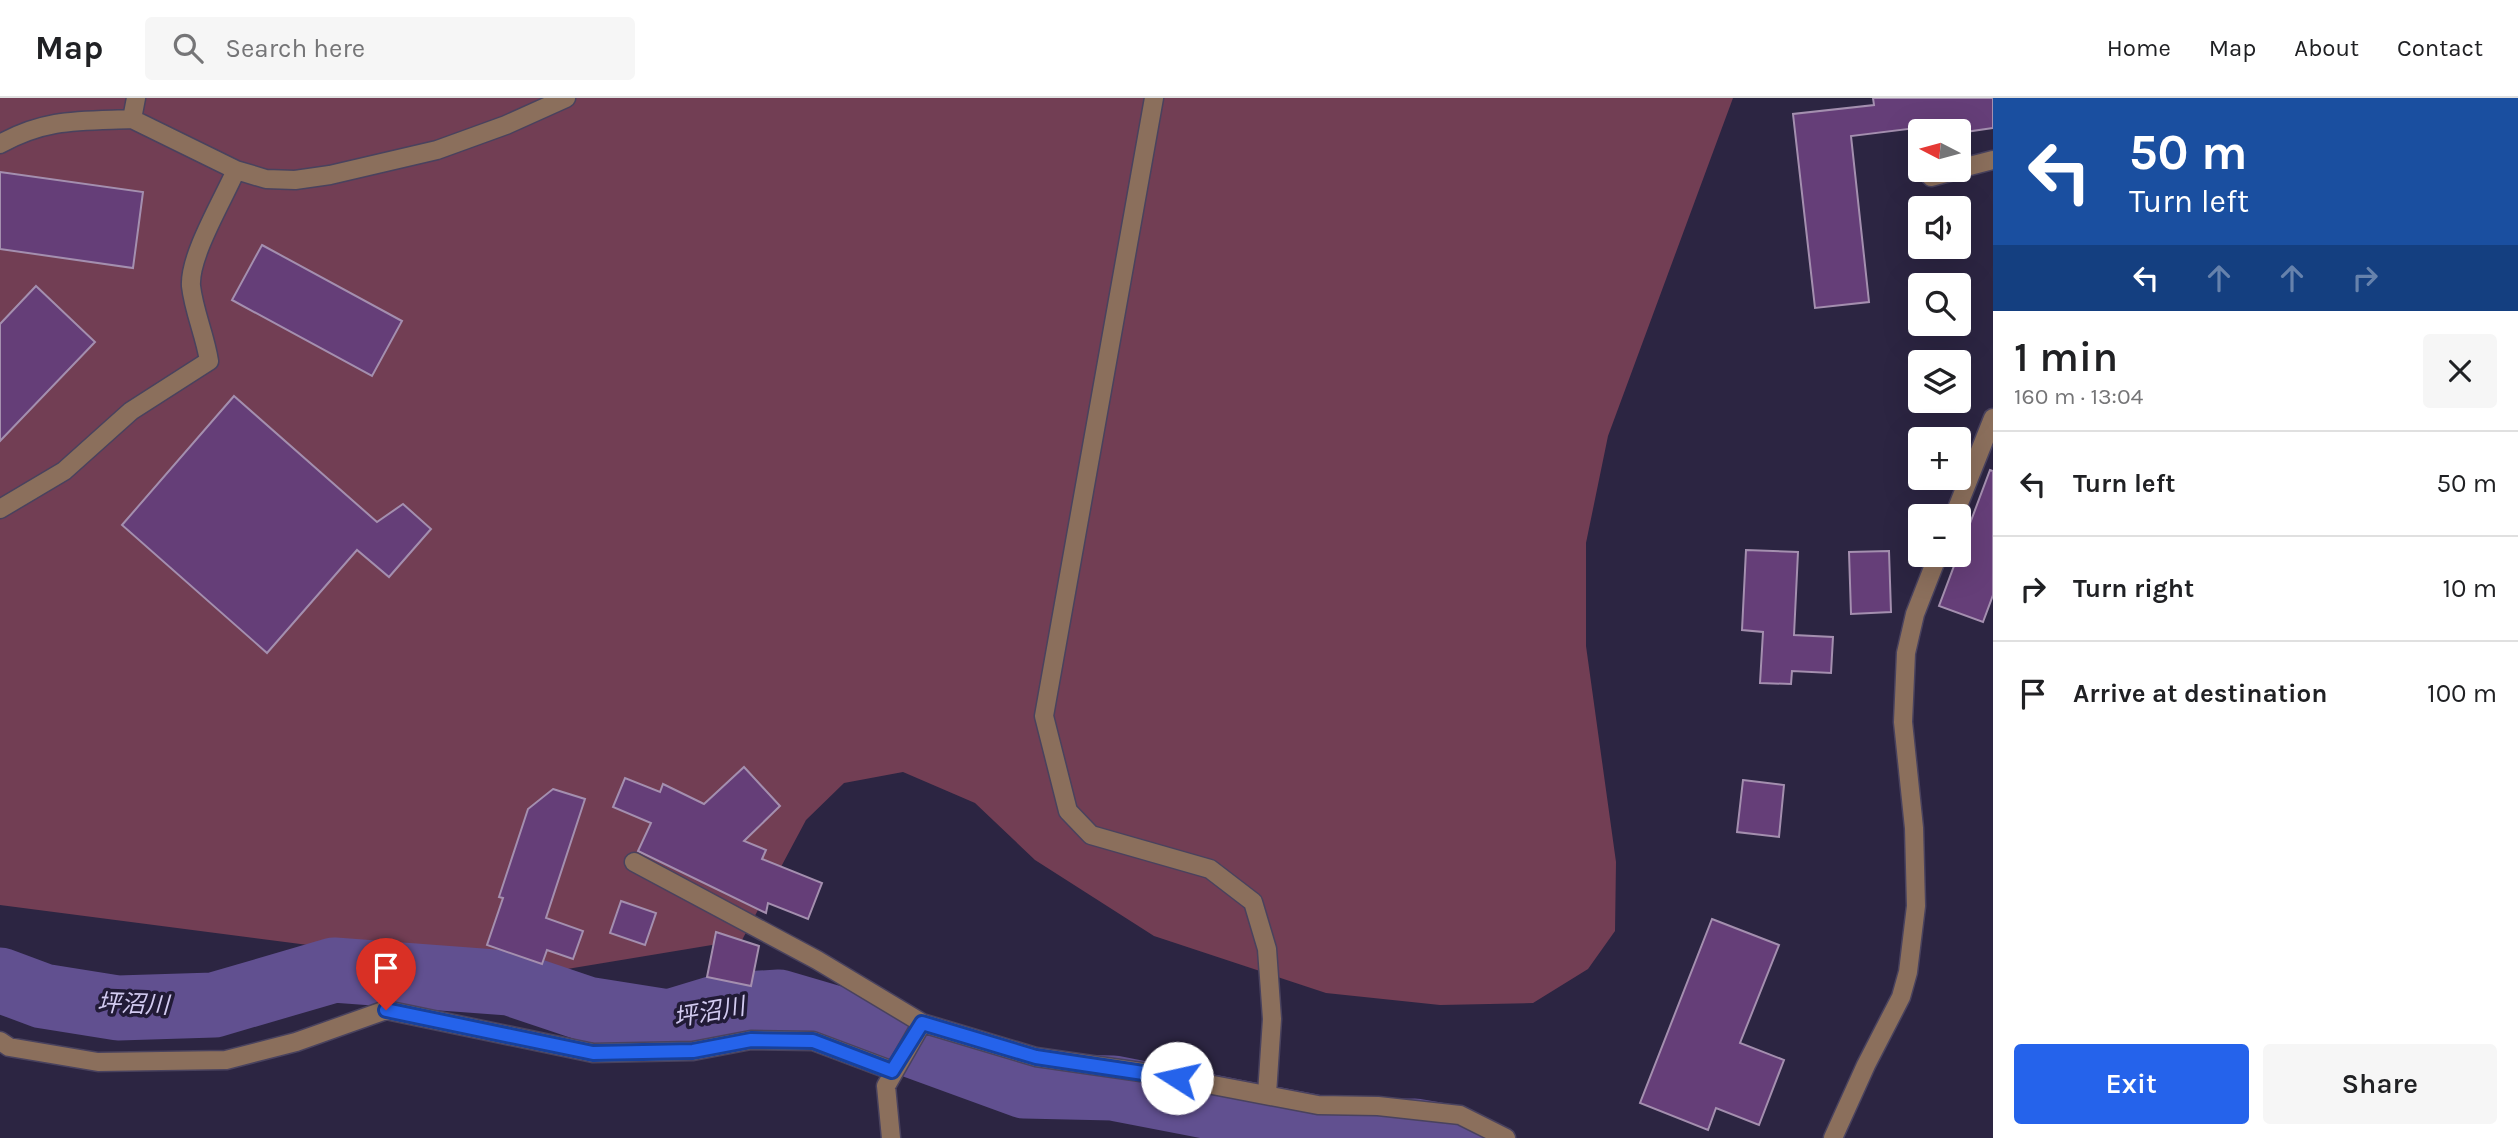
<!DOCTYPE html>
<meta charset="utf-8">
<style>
body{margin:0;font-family:Karla,"Noto Sans JP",sans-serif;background:#f6f6f6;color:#202124;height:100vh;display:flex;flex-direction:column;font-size:26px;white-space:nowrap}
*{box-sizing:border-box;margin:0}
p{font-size:23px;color:#757577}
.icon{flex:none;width:38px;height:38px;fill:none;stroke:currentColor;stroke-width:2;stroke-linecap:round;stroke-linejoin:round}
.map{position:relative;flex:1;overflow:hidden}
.sheet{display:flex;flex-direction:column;background:#fff;width:525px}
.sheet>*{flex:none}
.guide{background:#1a4fa0;color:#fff;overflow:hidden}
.needle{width:46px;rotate:276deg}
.buttons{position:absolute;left:1908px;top:21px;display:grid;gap:14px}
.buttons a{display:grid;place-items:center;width:63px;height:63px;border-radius:7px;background:#fff;box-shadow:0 7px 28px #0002;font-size:35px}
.pin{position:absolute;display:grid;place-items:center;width:60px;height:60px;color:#fff;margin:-72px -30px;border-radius:50% 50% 50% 0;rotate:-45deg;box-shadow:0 0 7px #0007}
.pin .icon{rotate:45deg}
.me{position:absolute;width:77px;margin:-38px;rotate:280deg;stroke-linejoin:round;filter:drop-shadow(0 0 5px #0008)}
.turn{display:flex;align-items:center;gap:24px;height:147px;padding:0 21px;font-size:32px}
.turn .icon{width:91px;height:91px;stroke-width:2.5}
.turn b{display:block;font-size:49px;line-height:60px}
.lanes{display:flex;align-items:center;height:66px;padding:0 21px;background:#0003;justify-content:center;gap:35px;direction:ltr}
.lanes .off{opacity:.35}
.round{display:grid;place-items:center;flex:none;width:74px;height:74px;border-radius:7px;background:#f6f6f6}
.summary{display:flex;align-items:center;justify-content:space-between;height:119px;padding:0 21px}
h1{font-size:42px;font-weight:600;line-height:52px}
.primary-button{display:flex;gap:14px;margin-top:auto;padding:14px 21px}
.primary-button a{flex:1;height:80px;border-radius:7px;background:#2563eb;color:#fff;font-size:28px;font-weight:600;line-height:80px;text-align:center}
.primary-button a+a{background:#f6f6f6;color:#202124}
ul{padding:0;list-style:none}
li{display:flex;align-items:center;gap:21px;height:105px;padding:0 21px;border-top:2px solid #e0e0e0}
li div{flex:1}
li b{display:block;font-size:26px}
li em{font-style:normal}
header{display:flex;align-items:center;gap:42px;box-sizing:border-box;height:98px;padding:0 35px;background:#fff;border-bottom:2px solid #e0e0e0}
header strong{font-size:33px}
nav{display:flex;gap:38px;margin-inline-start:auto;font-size:24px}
.search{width:490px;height:63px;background:#f6f6f6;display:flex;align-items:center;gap:18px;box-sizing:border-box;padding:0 24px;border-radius:7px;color:#757577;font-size:26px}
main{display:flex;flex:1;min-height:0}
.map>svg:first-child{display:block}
</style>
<header>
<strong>Map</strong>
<div class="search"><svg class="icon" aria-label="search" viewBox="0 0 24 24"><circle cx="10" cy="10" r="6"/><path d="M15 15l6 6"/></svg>Search here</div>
<nav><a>Home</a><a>Map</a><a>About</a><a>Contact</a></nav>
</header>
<main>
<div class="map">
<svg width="1993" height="1040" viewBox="0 0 1993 1040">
<rect width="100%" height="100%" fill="#2c2542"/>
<path fill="#723e54" d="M0,0H1733L1608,338L1586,445V548L1616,764L1615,833L1588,871L1533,905L1440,907L1326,895L1154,838L1035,762L975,705L903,674L844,685L806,722L742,842L549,874L401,859L0,807Z"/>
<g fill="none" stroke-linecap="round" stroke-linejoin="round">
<path stroke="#615090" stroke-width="65" d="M0,882L43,898L118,910L214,907L334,872L510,885L587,911L669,924L725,907L779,904L854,926L1024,988L1113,990L1340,1034L1415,1033L1456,1040"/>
</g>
<path fill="#653e78" stroke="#a48faf" stroke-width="2" d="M1873,0H1993V30L1965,34L1964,24L1851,38L1869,204L1815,210L1793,16L1874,7Z
M0,74L143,94L133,170L0,151Z
M262,147L402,223L372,278L232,202Z
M36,188L95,244L0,343V226Z
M234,298L377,424L403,406L431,431L389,479L357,452L267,555L122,427Z
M1990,372L1993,373V497L1983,524L1939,508Z
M1746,452L1798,454L1794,537L1833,539L1831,575L1792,573L1791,586L1760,585L1763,534L1742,532Z
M1889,453L1891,514L1851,516L1849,454Z
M744,669L780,708L744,743L766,752L762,761L822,785L808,821L768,805L766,815L638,753L651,725L613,709L625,680L660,694L663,686L704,706Z
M1743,682L1784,687L1779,739L1737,734Z
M553,691L585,701L546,820L583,833L573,861L547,852L542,866L487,847L503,800L499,799L528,711Z
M621,803L656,815L645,847L610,835Z
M1712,821L1779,847L1740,945L1784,962L1759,1027L1716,1010L1708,1032L1640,1005Z
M716,834L759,848L751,888L707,879Z"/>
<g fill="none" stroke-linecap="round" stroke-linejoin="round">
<g stroke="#49425e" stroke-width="21">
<path id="minor" d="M136,0L132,21L236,72
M1154,0L1044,618L1068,713L1091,737L1210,771L1253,804L1267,851L1272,921L1267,996
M0,46C46,20 81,23 132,21
M1958,71L1993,62
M1931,79L1957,72
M0,411L64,373L131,313L209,263C205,237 194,214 191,188C189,158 223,102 236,72L266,81L295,82L330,77L437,52L506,27L566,0
M1954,418L1993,320
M634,764L817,862L922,925
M0,943L9,949L98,964L226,962L296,944L386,912L593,955L693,953L751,942L813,943L893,973
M891,1040L886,988L922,925L1036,959L1155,976L1318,1007L1378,1008L1460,1017L1506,1040
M1833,1040L1866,967L1901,899L1908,874L1916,808L1914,730L1903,624L1906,555L1915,516L1938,457"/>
</g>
<use href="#minor" stroke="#8b6f5c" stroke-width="18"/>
</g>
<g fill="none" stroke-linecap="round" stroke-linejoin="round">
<g stroke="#184099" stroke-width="18">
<path id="route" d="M386,912L593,955L693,953L751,942L813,943L892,973L922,925L1036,959L1177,980"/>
</g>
<use href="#route" stroke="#2563eb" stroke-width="12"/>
</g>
<g text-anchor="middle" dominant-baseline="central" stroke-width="7" stroke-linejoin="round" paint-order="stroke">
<g font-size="24" font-style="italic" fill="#d3cbf1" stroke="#221b37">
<text transform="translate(133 906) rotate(2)">坪沼川</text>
<text transform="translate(709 914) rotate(-10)">坪沼川</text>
</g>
</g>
</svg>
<div class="buttons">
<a><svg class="needle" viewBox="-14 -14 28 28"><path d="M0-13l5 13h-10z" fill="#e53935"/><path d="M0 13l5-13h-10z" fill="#757577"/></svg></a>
<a><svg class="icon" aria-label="sound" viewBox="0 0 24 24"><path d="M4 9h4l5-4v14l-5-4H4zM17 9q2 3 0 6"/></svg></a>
<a><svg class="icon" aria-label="search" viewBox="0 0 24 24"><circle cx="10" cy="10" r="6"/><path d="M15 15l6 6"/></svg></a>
<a><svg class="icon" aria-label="layers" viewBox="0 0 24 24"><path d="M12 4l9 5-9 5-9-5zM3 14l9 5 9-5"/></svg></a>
<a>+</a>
<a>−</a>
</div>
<div class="pin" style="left:386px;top:912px;background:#d93025"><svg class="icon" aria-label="arrive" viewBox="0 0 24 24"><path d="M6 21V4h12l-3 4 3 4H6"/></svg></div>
<svg class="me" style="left:1177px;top:980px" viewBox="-20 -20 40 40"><circle r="19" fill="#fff"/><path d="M0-13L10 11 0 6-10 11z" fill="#2563eb"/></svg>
</div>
<section class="sheet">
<div class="guide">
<div class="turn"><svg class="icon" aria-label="left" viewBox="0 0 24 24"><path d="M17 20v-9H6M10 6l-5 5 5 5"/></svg><div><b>50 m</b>Turn left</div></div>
<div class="lanes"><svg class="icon" aria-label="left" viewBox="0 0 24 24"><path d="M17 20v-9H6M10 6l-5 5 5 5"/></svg><svg class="icon off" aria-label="ahead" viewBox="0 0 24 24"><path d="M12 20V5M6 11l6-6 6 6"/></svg><svg class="icon off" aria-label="ahead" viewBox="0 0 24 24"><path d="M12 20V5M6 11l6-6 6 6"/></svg><svg class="icon off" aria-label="right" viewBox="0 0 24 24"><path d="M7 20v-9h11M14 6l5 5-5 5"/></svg></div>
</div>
<div class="summary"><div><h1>1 min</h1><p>160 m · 13:04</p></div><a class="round"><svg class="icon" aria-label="close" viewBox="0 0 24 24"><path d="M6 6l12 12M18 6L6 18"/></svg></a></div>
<ul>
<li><svg class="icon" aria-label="left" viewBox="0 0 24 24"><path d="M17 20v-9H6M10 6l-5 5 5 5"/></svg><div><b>Turn left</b></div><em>50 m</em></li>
<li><svg class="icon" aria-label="right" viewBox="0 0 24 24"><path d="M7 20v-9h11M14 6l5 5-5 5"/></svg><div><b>Turn right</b></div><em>10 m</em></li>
<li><svg class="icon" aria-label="arrive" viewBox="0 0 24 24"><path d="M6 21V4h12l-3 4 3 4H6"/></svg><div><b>Arrive at destination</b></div><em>100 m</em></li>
</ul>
<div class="primary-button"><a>Exit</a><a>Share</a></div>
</section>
</main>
